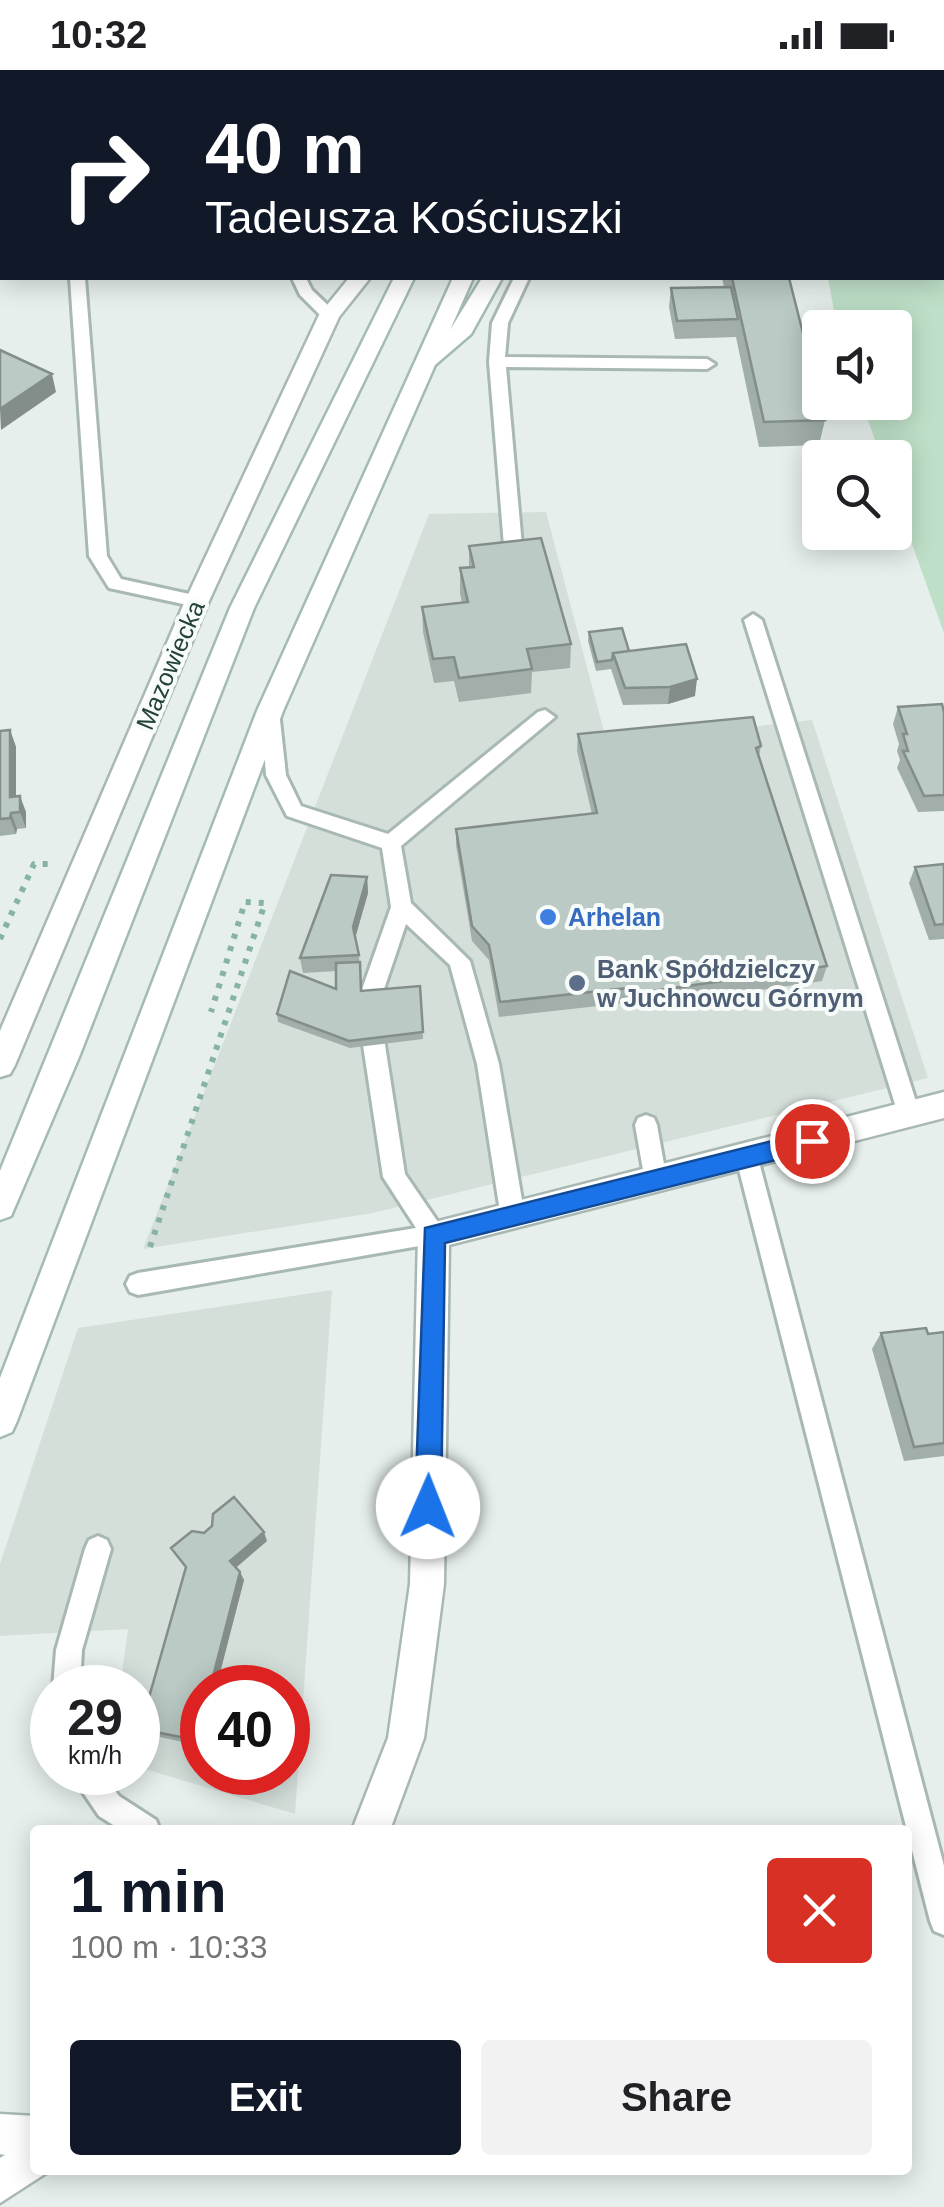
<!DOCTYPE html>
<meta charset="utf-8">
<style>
body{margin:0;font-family:Helvetica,sans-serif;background:#f2f2f2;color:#202124;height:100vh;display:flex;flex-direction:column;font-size:38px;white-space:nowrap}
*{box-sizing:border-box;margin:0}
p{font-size:32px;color:#757577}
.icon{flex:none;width:55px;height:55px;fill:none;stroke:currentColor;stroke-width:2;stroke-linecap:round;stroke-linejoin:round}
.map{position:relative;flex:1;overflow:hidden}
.panel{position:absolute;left:30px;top:1755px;width:882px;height:350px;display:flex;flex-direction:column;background:#fff;border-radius:10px;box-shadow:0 5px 25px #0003}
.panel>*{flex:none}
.top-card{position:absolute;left:0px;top:0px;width:945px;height:210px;box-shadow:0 5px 25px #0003;background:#111827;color:#fff;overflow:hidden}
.buttons{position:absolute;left:802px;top:240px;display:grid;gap:20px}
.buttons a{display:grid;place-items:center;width:110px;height:110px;border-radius:10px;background:#fff;box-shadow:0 5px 25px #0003;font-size:50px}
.speed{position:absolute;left:30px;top:1595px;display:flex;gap:20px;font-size:50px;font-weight:700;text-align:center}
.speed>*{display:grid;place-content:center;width:130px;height:130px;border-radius:50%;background:#fff;box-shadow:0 5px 25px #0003;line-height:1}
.speed small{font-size:25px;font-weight:400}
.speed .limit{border:15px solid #d22;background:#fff;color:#111}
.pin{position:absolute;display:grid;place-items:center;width:85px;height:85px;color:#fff;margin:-42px;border:5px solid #fff;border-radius:50%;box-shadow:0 2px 10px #0007}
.me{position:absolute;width:110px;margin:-55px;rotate:1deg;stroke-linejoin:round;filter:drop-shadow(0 0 8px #0008)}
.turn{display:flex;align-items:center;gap:35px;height:210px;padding:0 40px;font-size:45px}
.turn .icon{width:130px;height:130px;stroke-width:2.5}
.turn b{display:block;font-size:70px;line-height:85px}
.round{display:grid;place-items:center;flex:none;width:105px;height:105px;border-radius:10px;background:#f2f2f2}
.summary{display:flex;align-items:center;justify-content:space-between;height:170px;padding:0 40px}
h1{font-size:60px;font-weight:700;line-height:75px;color:#111827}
.cta{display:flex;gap:20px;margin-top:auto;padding:20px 40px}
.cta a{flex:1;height:115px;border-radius:10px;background:#111827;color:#fff;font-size:40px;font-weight:700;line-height:115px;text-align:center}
.cta a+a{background:#f2f2f2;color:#202124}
.status{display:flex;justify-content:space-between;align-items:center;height:70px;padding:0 50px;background:#fff;direction:ltr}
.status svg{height:28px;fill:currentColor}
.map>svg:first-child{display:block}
</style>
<div class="status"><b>10:32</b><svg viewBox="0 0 49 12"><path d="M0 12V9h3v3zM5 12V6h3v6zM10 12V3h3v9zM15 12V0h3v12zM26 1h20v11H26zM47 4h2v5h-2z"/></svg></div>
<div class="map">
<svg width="944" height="2137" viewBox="0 0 944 2137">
<rect width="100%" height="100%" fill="#e6efeb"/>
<path fill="#d4dfda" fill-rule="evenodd" d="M546,442L607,673L812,650L928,1008L373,1143L143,1179L429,444Z
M332,1220L295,1744L138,1697V1618L120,1617L128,1559L0,1566V1494L78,1258ZM202,1618H288V1702H202Z"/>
<path fill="#bfe0c8" d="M944,82V563L895,427V388L881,387L862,333L895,332V258L837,257L828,208H942Z"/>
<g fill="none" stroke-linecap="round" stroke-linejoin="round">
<g stroke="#a8b8b2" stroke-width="6">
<path id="service" d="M0,0H11V2H2V6Z
M70,208H85L107,486L121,509L203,527V535L197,537L109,518L89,486Z
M292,208H306L312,220L335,242V248H323L300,225Z
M514,208H529L508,253L505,287L707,289L715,294L707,299L506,297L522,476L513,482L504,476L489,292L492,253Z
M753,544L762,550L920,1044L917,1051H901L898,1044L744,550Z
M270,634L279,641L286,705L301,736L388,764L538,642L545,640L555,647L401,776L411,833L470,891L499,994L525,1148L521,1155L513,1158L505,1155L501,1148L477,994L450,895L406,854L381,928L385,975L405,1104L442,1158L446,1165L442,1172L138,1225L130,1222L126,1214L130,1206L138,1203L416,1158L383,1107L363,975L359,928L391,837L382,778L287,746L266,705L261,641Z
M646,1045L654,1048L657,1055L667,1111L664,1118L656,1121L648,1118L645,1111L635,1055L638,1048Z
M747,1078L755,1081L758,1088L944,1796V1865L934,1861L930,1851L736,1088L739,1081Z
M98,1466L107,1470L111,1479L82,1580L80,1618H53L56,1580L85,1479L89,1470Z
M69,1702H101L119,1726L156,1750L160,1760H121L99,1746Z"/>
</g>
<g stroke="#a8b8b2" stroke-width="5">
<path id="minor" d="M0,96H2V108H0Z
M349,208H370L339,247L209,531L15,995L10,1004L0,1007V961L185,531L319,245Z"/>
</g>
<g stroke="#a8b8b2" stroke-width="5">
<path id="tertiary" d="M944,1022V1048L449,1175L444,1514L424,1668L390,1760H352L388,1668L410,1514L418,1165L423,1155Z
M0,2044L35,2046V2100H51L0,2133V2088L5,2085L0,2084Z"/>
</g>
<g stroke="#a4bbb3" stroke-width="5">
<path id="secondary" d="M394,208H414L254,538L79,987L11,1146L0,1150V1101L230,538Z
M453,208H473L450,260L482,208H502L471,264L435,295L283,641L17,1351L12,1362L0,1367V1308L257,641Z"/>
</g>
<path stroke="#86b3a5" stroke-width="6" stroke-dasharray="5 8" stroke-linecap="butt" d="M0,869L34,794H50
M150,1177L265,833L245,832L211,942"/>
<use href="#service" fill="#fff" fill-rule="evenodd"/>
<use href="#minor" fill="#fff" fill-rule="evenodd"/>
<use href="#tertiary" fill="#fff" fill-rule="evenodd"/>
<use href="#secondary" fill="#fff" fill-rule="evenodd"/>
</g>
<path fill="#a1aea9" d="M785,0H897V2H785Z
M0,145H2V192H0Z
M722,208H789L825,350L819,375L759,377L736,267L675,269L669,237L671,218L724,217Z
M469,476L571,574L570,598L532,602L531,623L459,632L454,611L434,613L423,562L422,537L462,533L460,523V498L469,497Z
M589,562L629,581L695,626L668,634L623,635L611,599L596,601L588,571Z
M898,637L944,642V741L918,742L897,698L900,690L897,681L899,674L893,654Z
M10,660L16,677V726L26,742V758L17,759L16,764L0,766V661Z
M578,664L761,676L759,686L827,896L822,911L635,938L634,932L499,947L489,890L472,871L456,775V759L592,744L577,681Z
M944,794V869L929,870L909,813L915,797Z
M367,807L368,823L355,868L359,885L361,921L420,916L423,969L350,978L278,952L277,944L336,919V901L303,903L300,888Z
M944,1262V1386L904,1391L872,1279L881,1263L928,1264Z
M267,1471L236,1498L244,1510L216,1618H202V1670L201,1676L146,1664L140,1659L186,1499L171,1478Z"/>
<path fill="#838d89" d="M52,304L56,322L1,360L0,339Z
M697,609L695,626L668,634L670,617Z
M10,660L16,677V743L10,727Z
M20,726L26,742V758L20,742Z
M11,743L17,759L16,764L10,748Z
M367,807L368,823L354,872L353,857Z
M264,1462L267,1471L234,1499L230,1491Z
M240,1502L244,1510L216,1618H210Z
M202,1645V1670L201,1676L196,1670Z"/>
<path fill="#bbcac4" stroke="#838d89" stroke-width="2.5" d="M796,0H845L796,2Z
M0,145H2V173L0,174Z
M732,208H789L825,350L764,352Z
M731,217L738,249L677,251L671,218Z
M0,280L52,304L0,339Z
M541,468L571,574L527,579L532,599L459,608L454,587L433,589L422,537L468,532L460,498L474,497L469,476Z
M622,558L629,581L613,583L612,590L597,592L589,562Z
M686,574L697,609L670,617L625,618L613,583Z
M942,634L944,642V725L924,726L903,681H908L903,664H907L898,637Z
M753,647L761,676L756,678L827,896L638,923L636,917L500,932L489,875L472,856L456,759L597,743L578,664Z
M10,660V727L20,726V742L11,743L10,748L0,749V661Z
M944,794V854L935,855L915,797Z
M331,805L367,807L353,857L359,885L300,888Z
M360,892L361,921L420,916L423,962L349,971L277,944L290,901L336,919V893Z
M926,1258L928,1264L944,1262V1373L914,1377L881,1263Z
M234,1427L264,1462L230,1491L240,1502L210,1618H202V1645L196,1670L140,1659L186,1497L171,1478L192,1461L204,1463L212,1456L213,1444Z"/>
<path fill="#1a73e8" stroke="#114b97" stroke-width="2.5" d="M812,1061L824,1071L812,1081L445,1173L441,1437L437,1446L428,1449L419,1446L415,1437L425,1158Z"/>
<circle fill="#3f7fe0" stroke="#f7fbf9" stroke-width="4" cx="548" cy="847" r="10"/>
<circle fill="#5c6f8a" stroke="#f7fbf9" stroke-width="4" cx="577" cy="913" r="10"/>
<g text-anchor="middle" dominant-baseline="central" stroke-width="8" stroke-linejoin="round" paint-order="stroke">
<g font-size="25" fill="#24423a" stroke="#f7fbf9">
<text transform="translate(170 595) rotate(-67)">Mazowiecka</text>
</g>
<g font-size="25" font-weight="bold" fill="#366cbe" stroke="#f7fbf9" text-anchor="start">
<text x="568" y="847">Arhelan</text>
</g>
<g font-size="25" font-weight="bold" fill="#4e5e75" stroke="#f7fbf9" text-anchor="start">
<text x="597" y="899">Bank Spółdzielczy<tspan x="597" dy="29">w Juchnowcu Górnym</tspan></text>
</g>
</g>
</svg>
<div class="buttons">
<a><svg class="icon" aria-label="sound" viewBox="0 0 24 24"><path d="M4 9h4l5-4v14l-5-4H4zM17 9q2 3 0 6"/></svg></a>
<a><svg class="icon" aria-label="search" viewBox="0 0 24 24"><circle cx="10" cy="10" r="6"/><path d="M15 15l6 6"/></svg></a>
</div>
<div class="speed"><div>29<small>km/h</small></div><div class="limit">40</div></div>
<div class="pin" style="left:812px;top:1071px;background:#d93025"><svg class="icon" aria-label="arrive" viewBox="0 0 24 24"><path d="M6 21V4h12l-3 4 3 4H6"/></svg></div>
<svg class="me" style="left:428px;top:1437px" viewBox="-20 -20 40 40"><circle r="19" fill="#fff"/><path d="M0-13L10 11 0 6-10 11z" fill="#1a73e8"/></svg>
<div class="top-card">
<div class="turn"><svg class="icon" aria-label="right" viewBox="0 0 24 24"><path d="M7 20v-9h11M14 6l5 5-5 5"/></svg><div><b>40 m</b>Tadeusza Kościuszki</div></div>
</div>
<section class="panel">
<div class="summary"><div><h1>1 min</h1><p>100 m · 10:33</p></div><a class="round" style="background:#d93025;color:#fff"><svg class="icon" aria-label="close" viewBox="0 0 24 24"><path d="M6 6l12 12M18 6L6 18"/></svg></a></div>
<div class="cta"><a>Exit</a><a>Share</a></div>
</section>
</div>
